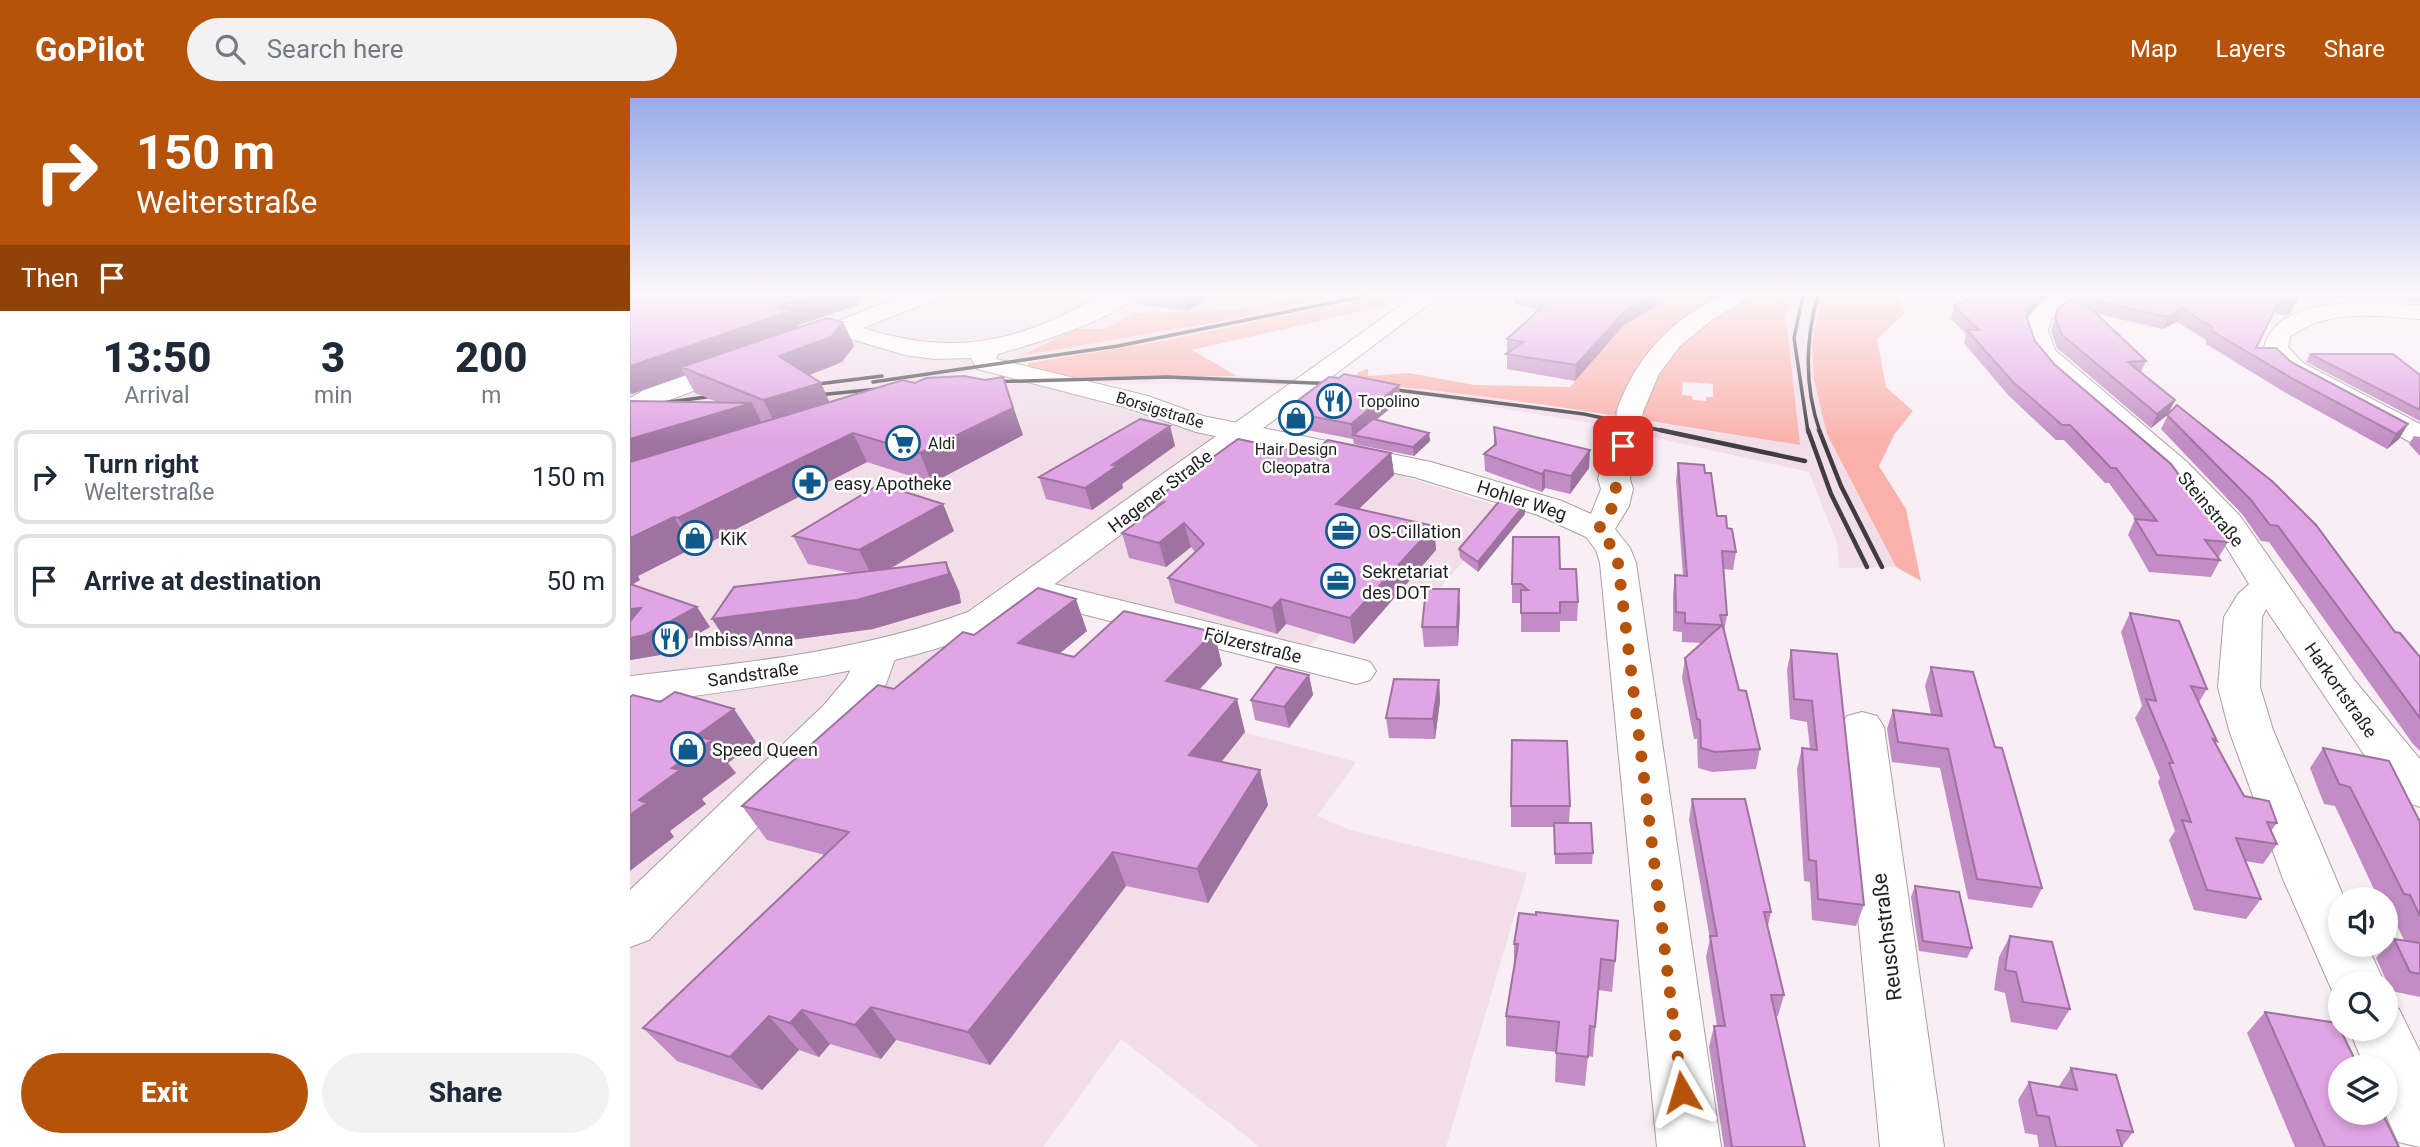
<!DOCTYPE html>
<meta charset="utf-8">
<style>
body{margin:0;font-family:Roboto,sans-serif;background:#f2f2f3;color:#1f2937;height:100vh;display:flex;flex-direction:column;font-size:26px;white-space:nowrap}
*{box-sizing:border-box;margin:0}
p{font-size:23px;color:#747a83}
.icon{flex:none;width:38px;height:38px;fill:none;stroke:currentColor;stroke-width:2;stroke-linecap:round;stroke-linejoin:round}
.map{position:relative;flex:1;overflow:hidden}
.sheet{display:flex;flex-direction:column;background:#fff;width:630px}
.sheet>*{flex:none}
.guide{background:#b45309;color:#fff;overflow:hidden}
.controls{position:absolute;left:1698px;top:789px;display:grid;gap:14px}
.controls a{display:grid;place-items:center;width:70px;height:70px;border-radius:50%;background:#fff;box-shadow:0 4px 10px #0003;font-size:35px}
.pin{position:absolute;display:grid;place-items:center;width:60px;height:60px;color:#fff;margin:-30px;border-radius:14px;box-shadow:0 4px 10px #0006}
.me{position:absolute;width:77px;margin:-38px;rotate:353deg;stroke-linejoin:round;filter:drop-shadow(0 0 5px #0008)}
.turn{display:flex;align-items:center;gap:24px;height:147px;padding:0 21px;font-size:32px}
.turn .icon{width:91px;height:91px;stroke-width:2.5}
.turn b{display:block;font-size:49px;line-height:60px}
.then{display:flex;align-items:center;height:66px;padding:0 21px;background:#0003;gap:14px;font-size:26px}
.eta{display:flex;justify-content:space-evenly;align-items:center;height:119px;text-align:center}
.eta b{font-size:42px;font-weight:800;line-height:49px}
.cta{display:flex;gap:14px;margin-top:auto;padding:14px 21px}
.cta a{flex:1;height:80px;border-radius:42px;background:#b45309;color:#fff;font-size:28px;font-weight:800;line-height:80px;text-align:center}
.cta a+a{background:#f2f2f3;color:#1f2937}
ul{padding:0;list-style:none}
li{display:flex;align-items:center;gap:21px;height:94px;margin:0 14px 10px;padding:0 7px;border:4px solid #e0e1e3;border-radius:14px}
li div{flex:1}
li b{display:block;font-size:26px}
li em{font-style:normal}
header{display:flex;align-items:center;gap:42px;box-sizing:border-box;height:98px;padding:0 35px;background:#b45309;color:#fff}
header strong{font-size:33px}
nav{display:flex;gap:38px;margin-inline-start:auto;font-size:24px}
.search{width:490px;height:63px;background:#f2f2f3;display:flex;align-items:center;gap:18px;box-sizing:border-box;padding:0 24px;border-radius:38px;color:#747a83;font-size:26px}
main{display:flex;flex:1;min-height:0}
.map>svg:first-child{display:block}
</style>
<header>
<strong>GoPilot</strong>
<div class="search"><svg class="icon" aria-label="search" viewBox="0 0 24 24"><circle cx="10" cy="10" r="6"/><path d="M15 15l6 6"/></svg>Search here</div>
<nav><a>Map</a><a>Layers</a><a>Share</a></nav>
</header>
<main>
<section class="sheet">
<div class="guide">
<div class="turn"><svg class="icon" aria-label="right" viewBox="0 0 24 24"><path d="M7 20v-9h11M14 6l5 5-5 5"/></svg><div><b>150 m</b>Welterstraße</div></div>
<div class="then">Then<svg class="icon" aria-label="arrive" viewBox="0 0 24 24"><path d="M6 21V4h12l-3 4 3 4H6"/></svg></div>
</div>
<div class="eta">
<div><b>13:50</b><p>Arrival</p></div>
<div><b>3</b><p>min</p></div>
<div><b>200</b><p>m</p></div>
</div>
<ul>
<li><svg class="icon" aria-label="right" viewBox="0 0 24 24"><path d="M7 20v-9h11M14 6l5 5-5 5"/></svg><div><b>Turn right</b><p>Welterstraße</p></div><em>150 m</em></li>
<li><svg class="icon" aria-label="arrive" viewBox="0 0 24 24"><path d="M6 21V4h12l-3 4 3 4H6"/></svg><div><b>Arrive at destination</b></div><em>50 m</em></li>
</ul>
<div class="cta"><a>Exit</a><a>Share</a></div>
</section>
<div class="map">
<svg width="1790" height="1049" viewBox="0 0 1790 1049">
<rect width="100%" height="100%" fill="#f9eef4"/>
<path fill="#f1dee8" d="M0,197H687L602,212L505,215L474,231H446L393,257L604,221L709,197H753L539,242L301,280L297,285L520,277L647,279L802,291L1169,347L1156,221L1164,197H1192L1182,245L1184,282L1197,336L1266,469L1209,470L1207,445L1179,374L1049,345L966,326L797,298L613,285L455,286L582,335L770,377L877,411L802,500L737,485L679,549L442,494L353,564L726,664L687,718L723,733L897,775L816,1049H630L491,941L413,1049H0Z"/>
<path fill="#fab1ac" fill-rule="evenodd" d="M687,197H709L604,221L390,258L446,231H474L505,215L602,212Z
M753,197H768L751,209L562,252L607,278L436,279L398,269V265L539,242Z
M1045,197H1164L1156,221L1170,347C1020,324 870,296 719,284L729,274L738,271V278L779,275L844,287L940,289L993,228ZM1053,284L1083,286V299H1076V303L1063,302L1062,298L1052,297Z
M1192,197H1268L1275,215L1247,241L1256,289L1283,313L1264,337L1249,368L1276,411L1291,483L1266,469L1197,336L1184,282L1182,245Z"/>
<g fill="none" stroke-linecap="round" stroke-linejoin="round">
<g stroke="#a99fa4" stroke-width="2">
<path id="minor" d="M275,197H307L304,202L233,230C300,251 353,251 418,224C437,217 458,201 478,197C486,196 496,197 505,197C488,221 397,248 368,256L366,261L518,298L573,318L801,364L932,403L961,416L971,391L968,381L981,335L985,329L995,326L1005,329L1009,335L1000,381L1003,391L999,408L985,431L1000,450L1006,465L1091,1049H1027L970,465L966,452L956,439L908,417L784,379L566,334L498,310L347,271L341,260L304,261L275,257L211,238L176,252H158L155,247L158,242Z
M1093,197H1123L1083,221L1050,248L1029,276L1010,321L1000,323L990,321L986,315C1004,261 1041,221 1093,197Z
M1429,197H1464L1421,221L1418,233L1425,252L1557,364L1610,418L1725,583L1790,661V709L1773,703L1733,655L1636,511L1632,519L1630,589L1643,632L1715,802H1710V847H1737L1755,886H1710V905L1707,904L1653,781L1599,632L1588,589L1594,519L1608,496L1619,486L1586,432L1553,395L1421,278C1391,248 1380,215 1429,197Z
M1716,205L1790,207V221C1746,218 1698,210 1660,239L1658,249L1673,265L1790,326V347L1780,344L1655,275L1645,268L1634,249C1643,214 1684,208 1716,205Z
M110,259L119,262L123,267L119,272L34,304L0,320V300L14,292Z
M399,480L726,560L740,564L746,573L740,582L726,586L386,499L381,491L386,483Z
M246,545L260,549L266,558L256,586L223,630L19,842L0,849V792L193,608L216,581L232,549Z
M1232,614L1247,618L1254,629L1314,1049H1250L1210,629L1217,618Z
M1755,906L1769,911L1790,954V1049L1768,1044L1755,1015V970H1735L1719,931H1755Z"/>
</g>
<g stroke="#a99fa4" stroke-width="2">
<path id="major" d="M785,197H811L366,530C247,576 125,590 0,606V578C115,565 229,554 338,514Z"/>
</g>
<use href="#minor" fill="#fff" fill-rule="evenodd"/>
<use href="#major" fill="#fff" fill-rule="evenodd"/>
<path stroke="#403c3f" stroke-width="3.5" d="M1173,197L1164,240L1178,334
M1188,197C1175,243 1174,288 1190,334
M243,284L488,248L740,197
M356,284L537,279L709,286
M172,288L252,278
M751,290L954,316L1039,334
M178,298L258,290
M0,309L92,297"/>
<path stroke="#403c3f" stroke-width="4.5" d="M1030,332L1175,363
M1178,332L1201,396L1237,469
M1189,332L1211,388L1252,469"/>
<g stroke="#a99fa4" stroke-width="26" stroke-linecap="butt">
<path id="minor-bridge-far1" d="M995,334L1000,315"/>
</g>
<g stroke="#a99fa4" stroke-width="35" stroke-linecap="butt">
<path id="minor-bridge" d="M995,335L996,332"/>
</g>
<use href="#minor-bridge-far1" stroke="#fff" stroke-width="25"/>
<use href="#minor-bridge" stroke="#fff" stroke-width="33"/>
</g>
<path fill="#c28dc4" d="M0,197L226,201L228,207L168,227L169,229L213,224L224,248L212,264L179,277L200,304L393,337L302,385L237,364L67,451L63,450L8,478L10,482L2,487L67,509L80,529L30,557L0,562V303L87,304L65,295L55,277L2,296H0Z
M504,197H605L600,200L583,197L557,213L506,206Z
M885,197H1045L993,228L945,283L877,271V241L909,212L885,206Z
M1450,197H1667L1660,215L1655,218L1644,215L1626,250L1661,264L1778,326L1769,341L1757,351L1656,295L1576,246V242L1547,224L1533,231L1467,216L1516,263L1511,274L1545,302L1538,316L1765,534L1790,559V653L1783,646L1639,444L1631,443L1612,416L1531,331L1538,317L1521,330L1427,250L1421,233L1428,210Z
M1675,197H1790V204L1734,203Z
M1412,202L1397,219V221L1405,243L1424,266L1598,444L1588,460L1590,462L1581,479L1519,474L1498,437L1505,421L1506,422L1479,385H1475L1434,342H1426L1378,297L1334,245L1336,236L1321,221L1324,208Z
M1680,256L1790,277V323L1676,264Z
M709,280L769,287L770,302L746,322L799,335L800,343L784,358L724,346L723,341L656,328L654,313Z
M540,328L545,348L492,386L493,390L462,412L416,401L409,379Z
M864,329L959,370L940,396L915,390L912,394L855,373L854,356L864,347Z
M1784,338L1790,339V358L1779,346Z
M761,355L764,377L729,411L804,428L806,452L724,546L656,526L647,536L545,505L538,480L565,454L561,449L536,469L499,460L492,435L526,410L524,402L680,356Z
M1048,365L1075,375L1087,418L1097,430L1106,454L1103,472L1093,471L1097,517L1094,534L1109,592L1130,651L1126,671L1082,674L1068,670L1067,641H1064L1052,580L1055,560L1072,545L1052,544V534L1043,533V496L1045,477L1053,478L1046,382Z
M313,406L324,433L260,471L329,493L331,505L243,531L101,550L221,475L178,466L163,438Z
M895,416L848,474L830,460L829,451Z
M930,471L948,504L947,523H930V534H891V505H882V486Z
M830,511L828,548L794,549L792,529Z
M1500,515L1577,591L1569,604L1587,643L1585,646L1614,698L1647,725L1641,733L1647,746L1633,766L1615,763L1631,801L1616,821L1564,812L1539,742L1545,733L1528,684L1530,680L1505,620L1512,608L1491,534Z
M457,533L429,556L444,559L584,534L592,567L569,591L615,634L591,664L638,707L578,805L496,788L360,967L266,942L251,961L200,946L189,959L169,952L132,992L47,963L13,930L195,757L137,742L112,708L264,591L344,537Z
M1161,552L1207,556L1234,807L1226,828L1182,822L1180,784L1174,783L1167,671L1172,650L1180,651L1177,624L1160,621L1157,572Z
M1301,569L1365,649L1412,790L1402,810L1338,801L1310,670L1262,664L1257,631L1263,612L1301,616L1295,588Z
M679,577L683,597L659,630L625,622L621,602Z
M809,582L810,603L805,641L759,640L756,620Z
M1693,650L1790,724V899L1761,893L1746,860L1764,841L1774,842L1762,817L1756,816L1755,814V802H1749L1705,708L1694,706L1680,670Z
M1062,701L1141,814L1138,828L1154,897L1148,918H1146L1175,1049H1094L1079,949L1084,928H1087L1076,859L1080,841L1059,722Z
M881,708H940L939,725L963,755L962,766H925L924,729H881Z
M1285,788L1342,850L1337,860L1289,853L1281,799Z
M1380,838L1440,911L1427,932L1381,924L1375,895L1364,892L1369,859Z
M884,846L985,863L982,894L968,892L963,959L958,958L955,988L925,984L926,954L876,948V918L884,868Z
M1635,914L1769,1049H1665L1617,935Z
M1441,970L1503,1034L1492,1049H1409L1407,1037L1395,1035L1388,1002L1399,984L1429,989V988Z"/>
<path fill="#9e73a0" d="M184,197H236L226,201L228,207L168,227L172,235L51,269L55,277L2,296L0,293V268L146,209Z
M553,197H583L557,213Z
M1023,197H1045L993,228L945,283L946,267L994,214Z
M1409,197H1423L1412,202L1395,221L1399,209Z
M1666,203L1660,215L1655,218L1661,205Z
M1552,211L1547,224L1533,231L1538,219Z
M213,224L224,248L212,264L162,284L149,258Z
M373,279L393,337L302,385L290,355Z
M191,285L203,312L147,329L133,302Z
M769,287L770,302L727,338L723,337V341L721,326Z
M1545,302L1538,316L1521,330L1527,316Z
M122,305L136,333L0,375V341Z
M1778,326L1769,341L1757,351L1766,336Z
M540,328L545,348L492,386L493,390L462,412L455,390L482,367Z
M223,335L237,364L67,451L48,420Z
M799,335L800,343L784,358L783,349Z
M960,352L959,370L940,396L941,378Z
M761,355L764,377L709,430L706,406Z
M915,372V390L912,394V376Z
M313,406L324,433L243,480L229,452Z
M895,406V416L848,474V464Z
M44,419L63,450L8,478L10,482L0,487V440Z
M554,425L561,449L536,469L529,445Z
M804,428L806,452L724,546L720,520Z
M316,464L329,493L331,505L243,531L101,550L82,521Z
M829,491L830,511L828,548L827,529Z
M446,501L457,533L402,578L388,545Z
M651,501L656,526L647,536L642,510Z
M67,509L80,529L30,557L0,562V540Z
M11,510L0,533V511Z
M584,534L592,567L547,616L536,583Z
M679,577L683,597L659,630L654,609Z
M809,582L810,603L805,641L803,621Z
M607,601L615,634L570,691L559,657Z
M104,611L126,644L98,665L106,675L72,701L76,706L40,733L44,739L0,773V717L9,702L42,670L66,638Z
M630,672L638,707L578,805L567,771Z
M483,754L496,788L360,967L338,934Z
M241,909L266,942L251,961L225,927Z
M172,912L200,946L189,959L160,925Z
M139,918L169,952L132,992L100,959Z"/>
<path fill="#e1a4e4" stroke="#9e73a0" stroke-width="2" d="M0,197H184L146,209L161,213L0,268Z
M904,197H1023L994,214L946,267L876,256L893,244L877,241L921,201Z
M1345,197H1409L1399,209L1397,221L1405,243L1424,266L1541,366L1598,444L1575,442L1590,462L1527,457L1505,421L1527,423L1486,370H1481L1440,327H1432L1383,284L1337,232H1349L1324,208Z
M1450,197H1667L1666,203L1661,205L1649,203L1626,250H1646L1661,264L1778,326L1766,336L1663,281L1582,233V229L1552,211L1538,219L1449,199L1516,263L1498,264L1545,302L1527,316L1432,237L1425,220L1428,210Z
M197,220L213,224L201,239L149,258L191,285L133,302L51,269Z
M1680,256H1763L1790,277V312Z
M714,276L769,287L721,326L654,313L699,279L709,280Z
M334,278L355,282L373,279L383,310L290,355L223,335L48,420L44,419L0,440V364L273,282L285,285L296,280Z
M0,303L122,305L0,341Z
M1547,307L1643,384L1686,427L1765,534L1770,535L1790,559V620L1648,428L1640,427L1620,401L1537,317Z
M510,321L540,328L482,367L487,368L455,390L409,379Z
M743,321L799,335L783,349L723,337Z
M864,329L960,352L941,378L915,372L912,376L854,356L866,346Z
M608,341L680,356L698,342L761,355L706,406L804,428L720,520L651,501L642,510L538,480L574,446L554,425L529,445L492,435L534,404L524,402Z
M1048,365L1074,367L1075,375H1081L1087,418H1096L1097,430L1102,431L1106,454L1092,453L1097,517H1090L1109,592L1116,593L1130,651L1085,654L1071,650L1070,622L1067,621L1055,560L1092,527L1055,525V515L1046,514L1045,477L1057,478Z
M250,386L313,406L229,452L163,438Z
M872,400L895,406L848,464L829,451Z
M883,439H929L930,471H946L948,504H930V515H891V492H898L891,486H882Z
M316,464L319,476L227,502L82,521L104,489Z
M0,486L67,509L15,537L0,540V523L11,510L0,511Z
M408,490L446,501L388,545L444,559L494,513L584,534L536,583L607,601L559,657L630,672L567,771L483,754L338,934L241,909L225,927L172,912L160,925L139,918L100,959L13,930L219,734L112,708L248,587L264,591L333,534L344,537Z
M796,491H829L827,529H792Z
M1500,515L1549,523L1577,591L1561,588L1587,643L1583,641L1614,698L1639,703L1647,725L1637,724L1647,746L1606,740L1631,801L1577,792L1552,722L1561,724L1539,665H1543L1516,601L1526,603Z
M1161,552L1207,556L1234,807L1188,801L1186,763L1179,762L1172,650L1187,652L1182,603L1164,601Z
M646,569L679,577L654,609L621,602Z
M1301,569L1343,574L1365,649L1372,650L1412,790L1347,781L1318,651L1268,644L1263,612L1312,618Z
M764,581L809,582L803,621L756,620Z
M45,594L104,611L66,638L82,642L42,670L50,672L9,702L17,705L0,717V599L3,597L30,604Z
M882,642L937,643L940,708H881Z
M1693,650L1759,663L1790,724V818L1780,797L1774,796L1720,689L1709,686Z
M1062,701H1115L1141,814H1134L1154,897H1141L1175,1049H1102L1084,928H1095L1080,838H1087Z
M924,725H961L963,755L925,756Z
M1285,788L1329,794L1342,850L1293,843Z
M906,814L988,823L985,863L971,861L965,929L960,928L958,959L926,955L929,924L876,918L888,846H884L889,815L906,817Z
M1380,838L1422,844L1440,911L1393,904L1386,874L1375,872Z
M1764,841L1790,845V876L1780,874Z
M1635,914L1707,925L1729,970H1710V1015H1752L1769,1049H1695Z
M1441,970L1486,977L1503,1034L1487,1032L1492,1049H1426L1419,1019L1407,1017L1399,984L1447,992Z"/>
<linearGradient id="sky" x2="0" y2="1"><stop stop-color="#99ace9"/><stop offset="0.57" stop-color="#fcf7fa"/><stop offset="1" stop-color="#fcf7fa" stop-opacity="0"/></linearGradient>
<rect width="1790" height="344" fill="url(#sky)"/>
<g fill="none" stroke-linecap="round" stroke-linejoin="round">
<path stroke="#b45309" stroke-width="12" stroke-dasharray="0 21.6" d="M993,348L984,381L986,391L983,408L968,432L983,450L988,465L1052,994"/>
</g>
<defs>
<g id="restaurant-ring" transform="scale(1.75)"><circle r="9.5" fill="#fff" stroke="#10598d" stroke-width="1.5"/><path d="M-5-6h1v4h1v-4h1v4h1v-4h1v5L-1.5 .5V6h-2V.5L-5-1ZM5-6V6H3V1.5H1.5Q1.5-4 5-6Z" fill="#10598d"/></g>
<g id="shop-ring" transform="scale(1.75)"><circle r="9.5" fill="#fff" stroke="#10598d" stroke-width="1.5"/><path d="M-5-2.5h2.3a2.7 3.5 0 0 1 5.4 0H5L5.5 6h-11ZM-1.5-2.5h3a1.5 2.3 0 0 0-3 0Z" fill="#10598d"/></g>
<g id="supermarket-ring" transform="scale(1.75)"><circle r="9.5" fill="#fff" stroke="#10598d" stroke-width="1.5"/><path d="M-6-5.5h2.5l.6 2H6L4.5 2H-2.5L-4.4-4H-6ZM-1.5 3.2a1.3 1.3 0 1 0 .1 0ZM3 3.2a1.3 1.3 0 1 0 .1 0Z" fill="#10598d"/></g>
<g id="pharmacy-ring" transform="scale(1.75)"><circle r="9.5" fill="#fff" stroke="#10598d" stroke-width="1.5"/><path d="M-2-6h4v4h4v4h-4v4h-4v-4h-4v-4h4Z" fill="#10598d"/></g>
<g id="office-ring" transform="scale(1.75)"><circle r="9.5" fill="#fff" stroke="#10598d" stroke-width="1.5"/><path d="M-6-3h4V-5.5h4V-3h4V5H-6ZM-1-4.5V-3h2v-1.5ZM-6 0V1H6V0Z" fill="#10598d"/></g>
</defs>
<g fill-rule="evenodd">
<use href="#restaurant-ring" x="704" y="303"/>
<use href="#shop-ring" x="666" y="320"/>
<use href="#supermarket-ring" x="273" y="345"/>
<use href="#pharmacy-ring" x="180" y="385"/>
<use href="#office-ring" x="713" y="433"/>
<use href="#shop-ring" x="65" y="440"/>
<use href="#office-ring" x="708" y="483"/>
<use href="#restaurant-ring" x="40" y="541"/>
<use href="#shop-ring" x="58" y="651"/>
</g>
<g text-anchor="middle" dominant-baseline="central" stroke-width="5" stroke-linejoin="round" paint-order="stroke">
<g font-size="16" fill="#211e20" stroke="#fff" text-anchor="start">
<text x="728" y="303">Topolino</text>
<text x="298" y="345">Aldi</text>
<text x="666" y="351" text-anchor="middle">Hair Design<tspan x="666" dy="18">Cleopatra</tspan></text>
</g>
<g font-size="16" fill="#211e20" stroke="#fff">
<text transform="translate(530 312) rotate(17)">Borsigstraße</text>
</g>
<g font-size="18" fill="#211e20" stroke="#fff" text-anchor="start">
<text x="204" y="385">easy Apotheke</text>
<text x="738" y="433">OS-Cillation</text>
<text x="90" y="440">KiK</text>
<text x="732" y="473">Sekretariat<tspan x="732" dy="21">des DOT</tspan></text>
<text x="64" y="541">Imbiss Anna</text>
<text x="82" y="651">Speed Queen</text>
</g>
<g font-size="18" fill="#211e20" stroke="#fff">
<text transform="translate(530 393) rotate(-37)">Hagener Straße</text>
<text transform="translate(892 402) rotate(18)">Hohler Weg</text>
<text transform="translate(1581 411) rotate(50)">Steinstraße</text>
<text transform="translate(623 547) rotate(14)">Fölzerstraße</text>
<text transform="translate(123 576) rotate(-8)">Sandstraße</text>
<text transform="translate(1711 592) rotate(55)">Harkortstraße</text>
</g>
<g font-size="21" fill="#211e20" stroke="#fff">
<text transform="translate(1257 839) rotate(-97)">Reuschstraße</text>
</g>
</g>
</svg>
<div class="controls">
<a><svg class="icon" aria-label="sound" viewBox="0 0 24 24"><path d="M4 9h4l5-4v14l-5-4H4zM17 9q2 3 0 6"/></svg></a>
<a><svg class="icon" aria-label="search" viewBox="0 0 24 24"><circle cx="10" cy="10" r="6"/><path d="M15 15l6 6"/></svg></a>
<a><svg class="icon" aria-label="layers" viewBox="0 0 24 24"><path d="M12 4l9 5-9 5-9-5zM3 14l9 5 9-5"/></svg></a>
</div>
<div class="pin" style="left:993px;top:348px;background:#d93025"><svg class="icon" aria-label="arrive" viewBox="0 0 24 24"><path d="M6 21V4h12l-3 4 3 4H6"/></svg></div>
<svg class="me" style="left:1052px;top:994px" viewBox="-20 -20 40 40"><path d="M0-17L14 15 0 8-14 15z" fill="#b45309" stroke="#fff" stroke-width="4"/></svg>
</div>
</main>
